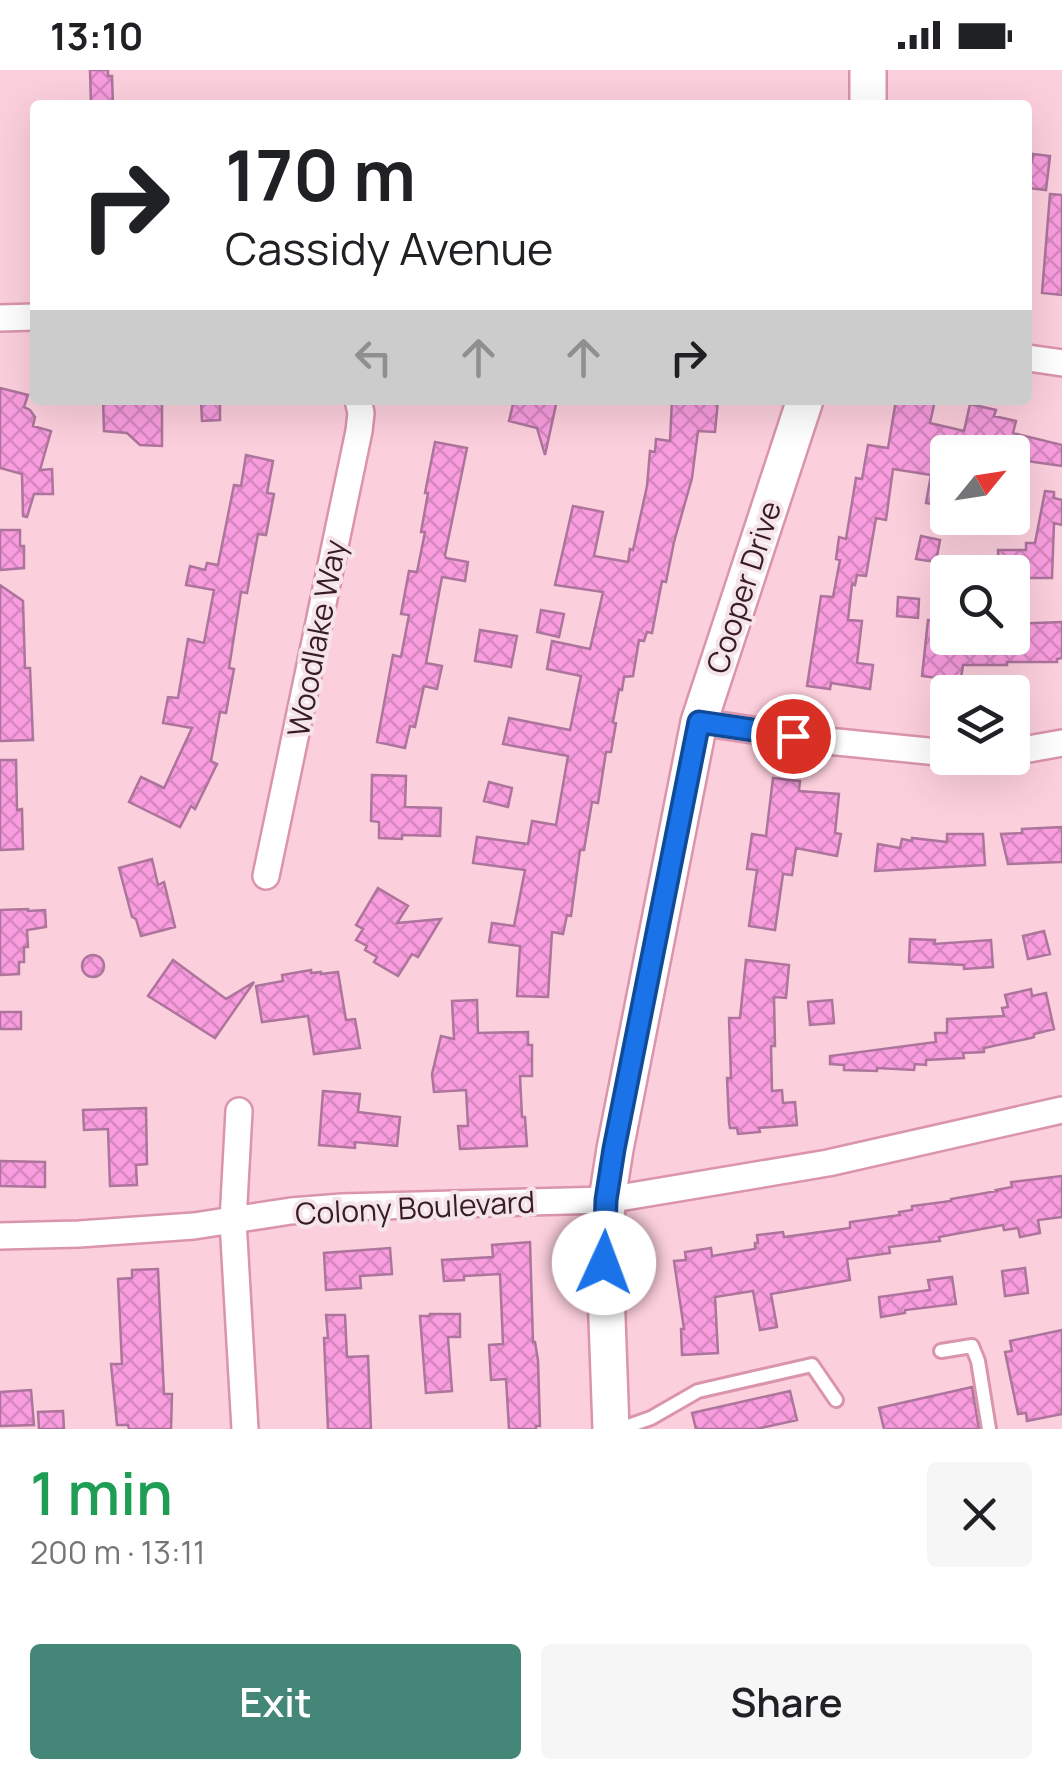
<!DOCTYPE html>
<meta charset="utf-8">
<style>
body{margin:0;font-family:Manrope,sans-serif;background:#f6f6f6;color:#202124;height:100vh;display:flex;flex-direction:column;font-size:38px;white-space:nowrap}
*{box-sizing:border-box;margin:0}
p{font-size:32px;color:#757577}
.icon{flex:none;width:55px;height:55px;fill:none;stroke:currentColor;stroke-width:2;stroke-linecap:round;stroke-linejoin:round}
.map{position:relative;height:1359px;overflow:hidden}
.side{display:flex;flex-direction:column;background:#fff;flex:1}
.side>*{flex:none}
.hud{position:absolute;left:30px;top:30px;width:1002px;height:305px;border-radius:10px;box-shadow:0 10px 40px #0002;background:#fff;color:#202124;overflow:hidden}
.needle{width:65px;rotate:60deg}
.tools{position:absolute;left:930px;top:365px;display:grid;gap:20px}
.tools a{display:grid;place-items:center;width:100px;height:100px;border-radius:10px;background:#fff;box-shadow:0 10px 40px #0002;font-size:50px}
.pin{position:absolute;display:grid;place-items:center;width:85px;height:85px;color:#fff;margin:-42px;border:5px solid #fff;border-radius:50%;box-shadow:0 2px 10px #0007}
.me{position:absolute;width:110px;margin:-55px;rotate:2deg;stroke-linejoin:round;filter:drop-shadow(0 0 8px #0008)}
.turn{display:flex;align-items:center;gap:35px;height:210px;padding:0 30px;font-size:45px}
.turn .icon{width:130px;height:130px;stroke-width:2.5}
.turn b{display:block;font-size:70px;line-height:85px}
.lanes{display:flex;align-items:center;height:95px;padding:0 30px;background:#0003;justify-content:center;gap:50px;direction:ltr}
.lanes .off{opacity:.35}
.round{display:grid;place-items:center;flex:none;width:105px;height:105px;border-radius:10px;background:#f6f6f6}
.head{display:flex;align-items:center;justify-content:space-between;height:170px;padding:0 30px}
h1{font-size:60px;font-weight:600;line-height:75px;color:#1e9e55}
.cta{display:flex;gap:20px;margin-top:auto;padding:20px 30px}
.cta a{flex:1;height:115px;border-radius:10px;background:#448678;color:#fff;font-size:40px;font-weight:600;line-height:115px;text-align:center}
.cta a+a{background:#f6f6f6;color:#202124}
.status{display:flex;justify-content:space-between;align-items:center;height:70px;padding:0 50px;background:#fff;direction:ltr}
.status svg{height:28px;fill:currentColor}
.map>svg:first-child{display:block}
</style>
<div class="status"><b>13:10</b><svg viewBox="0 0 49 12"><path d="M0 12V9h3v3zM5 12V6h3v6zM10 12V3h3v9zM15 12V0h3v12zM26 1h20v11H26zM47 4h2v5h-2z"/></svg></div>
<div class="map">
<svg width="1062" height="1359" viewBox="0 0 1062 1359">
<defs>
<pattern id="building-cross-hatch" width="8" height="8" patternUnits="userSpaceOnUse" patternTransform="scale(2.5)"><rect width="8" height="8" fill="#f99ddf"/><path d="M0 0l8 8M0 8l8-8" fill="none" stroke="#d687bf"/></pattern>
</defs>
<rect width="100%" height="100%" fill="#fccfdc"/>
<path fill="url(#building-cross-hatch)" stroke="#ad749c" stroke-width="2.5" d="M90,0H108V6H112L113,35H91Z
M1033,84L1050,86L1046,120L1028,118V90L1032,91Z
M1050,124L1062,125V225L1042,223Z
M0,318L28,325L24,337L30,340L35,347L33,356L51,361L40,400L52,399L53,424H34L27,447L23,446L22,404L0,398Z
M103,330H162V376L140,375L127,363L104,361Z
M201,330H220V350L202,351Z
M514,330H557L545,385L537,358L509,351Z
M672,330H718L715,362L698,361L692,408L674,472L666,512L662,511L652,563L647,562L644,571L639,570L633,606L624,607L622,620L619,619L613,652L616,653L611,682H606L598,733L592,732L584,780H580L571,846L567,845L563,864L552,862L548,927L517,926L520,876L489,872L492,853L514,856L525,800L473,793L477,767L528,774L532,751L556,755L568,686L503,674L509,648L570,660L581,606L547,599L552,571L590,579L603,522L555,515L573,436L603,442L594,486L628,492L630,479L633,480L647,416L650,381L655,382L656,369L670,371Z
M896,330H935L930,353L964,361L970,334L996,340L994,346L1016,351L1013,363L1062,375V396L1012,389V382H971L945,379L940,405L948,406L945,436L926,433L931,405L893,399L886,450L876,448L866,506L857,505L855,515L852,514L848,550L862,551L857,593L873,595L870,619L831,613L830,619L807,616L821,526L833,527L840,490L836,489L839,467L846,469L856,408L862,409L868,375L888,378Z
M435,372L467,378L445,485L446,488L468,492L465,511L442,507L426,593L442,596L437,619L424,616L415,657L410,656L405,678L377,672L393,585L401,587L409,545L401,544L409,501L417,502L425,462H421L428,423H425Z
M246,385L273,391L267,423L274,424L266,465L258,464L247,523L241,522L229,598L234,599L226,643L220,642L211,691L217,694L195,739L191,736L180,757L129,732L141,707L164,718L192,658L163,653L168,627L178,628L188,569L204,573L214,520L186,515L190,496L205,500L207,493L218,495L234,415L241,416Z
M1045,421L1054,422V428L1062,430V455L1054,453L1052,508H1025V504L999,502L998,480H1026V473H1035Z
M0,460H20V476H24V498L0,500Z
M921,466L940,470L936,492L916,489Z
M0,515L23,531L25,598H30L33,670L0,671Z
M898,527L919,529L918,548L897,546Z
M541,540L564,544L559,567L537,562Z
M928,550L948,552V568H1012V554L1062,552V588L1057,589V592H1007V595H963L961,609L951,608L950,610L922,606Z
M480,560L517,566L511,597L475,591Z
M0,690H16L17,740L22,739L23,779L0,780Z
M372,705L406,706L405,737L441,738L440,766L402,765V769L379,768V752L371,751Z
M773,708L800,711L799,721L839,724L835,763L841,764L837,786L796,778L792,805L783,804L775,860L749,856L757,800L747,799L752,764L766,766Z
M489,712L512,718L508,737L484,731Z
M1062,757V792L1008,794L1001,764L1022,763V759Z
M947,764H983L985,795L875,801L878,774L900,778L902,769L912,771V768L947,772Z
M152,789L158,815L164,812L175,857L141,866L136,849L132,847L119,798Z
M378,818L408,836L397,853L441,849L418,887L412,884L398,906L374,892L377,887L365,880L367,876L356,870L363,859L356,855Z
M28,839V841L45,840L46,857L27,860L28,877H24V892H19V904L0,905V840Z
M1044,861L1050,884L1028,889L1023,866Z
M910,869L935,870L934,874L991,870L993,897L964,899V895L909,892Z
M82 896a11 11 0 1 1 22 0a11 11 0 1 1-22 0Z
M173,890L226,929L254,912L215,968L148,926Z
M746,890L789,895L786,928L774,927L775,976H771L772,1021L782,1020L783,1033L795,1032L797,1055L759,1058L760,1062L738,1064L737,1058H730L729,1052L727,1008H731L729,948H740Z
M311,900V903L321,902V904L338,902L346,950L355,949L360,978L314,984L308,946L262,952L256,916L283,911L282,905Z
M1031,919L1032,926L1046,923L1054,959L1034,964V967L1031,968L984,978V982L963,983L964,988L926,990V995L915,994L914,1000L877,998V1001L844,1000V995L830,994V986L936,972L935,963H947V949L1004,946L1002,938L1008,937L1005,925Z
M477,930L478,963L528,962V975H532V1006H520L522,1047H525L527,1076L460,1079L458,1056H468L466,1020L434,1022L432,1004L441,966L454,969L452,931Z
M832,930L834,953L810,955L808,932Z
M0,942H21V959H0Z
M323,1021L360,1024L358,1042L400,1047L397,1076L355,1072V1078L319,1075Z
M146,1038L147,1094L136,1095L137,1115L110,1116L108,1059L84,1060L83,1040Z
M0,1091L45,1092V1117L0,1116Z
M1062,1106V1147L1038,1150L1040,1163L1020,1167L1018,1158L1004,1160L1003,1155L939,1167L940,1171L889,1177L890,1183L847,1189L850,1210L771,1224L777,1257L760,1260L753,1221L715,1227L718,1283L682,1285L681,1259H684L674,1191L686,1190L685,1182L711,1178L712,1186L755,1179V1173H758L757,1165L783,1162L784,1167L850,1158V1152L900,1145L899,1142L912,1140V1136L951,1131V1129L997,1121L996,1120L1012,1117L1011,1112Z
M530,1172L533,1272H535L538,1290L540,1356H536V1359H509L506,1309L491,1310L489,1275L503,1274L500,1204L464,1206V1210L444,1211L442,1190L493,1187L492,1175Z
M390,1178L392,1204L360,1206L361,1218L326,1220L324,1183Z
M1025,1198L1028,1223L1005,1226L1002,1201Z
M158,1199L164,1324H172L171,1359H129L128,1355H117L111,1294H122L118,1209L132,1208V1200Z
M952,1207L956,1234L905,1240V1243L881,1247L879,1227L930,1220L928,1210Z
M430,1244H460V1267H448L452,1321L426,1323L420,1246H430Z
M326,1245H345L347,1287L368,1286L371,1359H328L324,1268H328Z
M1062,1260V1344L1027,1351L1026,1343L1018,1344L1005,1282L1012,1281L1010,1271Z
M972,1317L979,1359H884L879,1338Z
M31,1320L34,1355L0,1356V1322Z
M790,1321L797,1350L756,1359H696L692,1343Z
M63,1341L64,1359H39L38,1342Z"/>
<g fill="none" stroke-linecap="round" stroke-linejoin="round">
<g stroke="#da94ab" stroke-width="18">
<path id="lane" d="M941,1281L972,1276L978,1291L989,1359
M620,1359L651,1348L698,1321L812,1295L836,1330"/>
</g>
<g stroke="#da94ab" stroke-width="30">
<path id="street" d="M0,248L35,247
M1028,288L1062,293
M699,652L827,671L948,683
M1012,682L1062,673
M266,806L359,361L361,343L358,330
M239,1041L233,1151L245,1359
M0,1166L79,1164L194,1156L291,1141L342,1137L607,1130L828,1093L1062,1040"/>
</g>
<g stroke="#da94ab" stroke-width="40">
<path id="secondary" d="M868,0V35
M611,1359L605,1193L607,1130L615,1079L699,652L805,330"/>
</g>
<use href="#lane" stroke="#fff" stroke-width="12"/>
<use href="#street" stroke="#fff" stroke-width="25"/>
<use href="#secondary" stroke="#fff" stroke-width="35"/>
</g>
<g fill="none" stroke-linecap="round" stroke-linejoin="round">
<g stroke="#114b97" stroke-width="25">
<path id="route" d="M604,1193L606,1130L614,1079L699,652L793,666"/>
</g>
<use href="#route" stroke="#1a73e8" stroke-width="18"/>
</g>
<g text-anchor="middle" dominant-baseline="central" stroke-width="8" stroke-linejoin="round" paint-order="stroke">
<g font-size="30" fill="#371c25" stroke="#f5e5ea">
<text transform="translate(743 517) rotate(-72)">Cooper Drive</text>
<text transform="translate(316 568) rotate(-79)">Woodlake Way</text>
<text transform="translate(415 1137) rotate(-3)">Colony Boulevard</text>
</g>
</g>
</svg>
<div class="tools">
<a><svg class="needle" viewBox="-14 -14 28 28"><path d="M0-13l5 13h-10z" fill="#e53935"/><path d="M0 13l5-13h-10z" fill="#757577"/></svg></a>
<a><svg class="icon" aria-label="search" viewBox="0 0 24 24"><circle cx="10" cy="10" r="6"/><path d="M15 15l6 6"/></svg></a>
<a><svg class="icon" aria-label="layers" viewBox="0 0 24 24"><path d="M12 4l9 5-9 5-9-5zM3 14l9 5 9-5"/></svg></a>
</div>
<div class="pin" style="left:793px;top:666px;background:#d93025"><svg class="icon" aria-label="arrive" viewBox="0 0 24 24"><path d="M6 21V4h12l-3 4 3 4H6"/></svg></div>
<svg class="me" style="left:604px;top:1193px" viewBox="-20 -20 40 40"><circle r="19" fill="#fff"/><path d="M0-13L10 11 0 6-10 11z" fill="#1a73e8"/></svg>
<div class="hud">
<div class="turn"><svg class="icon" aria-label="right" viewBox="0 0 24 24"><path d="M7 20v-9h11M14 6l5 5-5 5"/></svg><div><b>170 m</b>Cassidy Avenue</div></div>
<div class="lanes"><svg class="icon off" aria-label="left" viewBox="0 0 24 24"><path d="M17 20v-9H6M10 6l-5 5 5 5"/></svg><svg class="icon off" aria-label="ahead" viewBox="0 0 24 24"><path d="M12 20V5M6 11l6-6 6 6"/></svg><svg class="icon off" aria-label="ahead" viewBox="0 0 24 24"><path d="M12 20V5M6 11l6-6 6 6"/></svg><svg class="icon" aria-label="right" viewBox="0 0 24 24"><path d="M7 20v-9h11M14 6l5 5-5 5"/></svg></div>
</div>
</div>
<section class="side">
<div class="head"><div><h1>1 min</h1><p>200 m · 13:11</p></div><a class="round"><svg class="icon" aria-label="close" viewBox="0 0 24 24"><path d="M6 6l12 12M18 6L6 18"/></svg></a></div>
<div class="cta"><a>Exit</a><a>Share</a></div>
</section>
